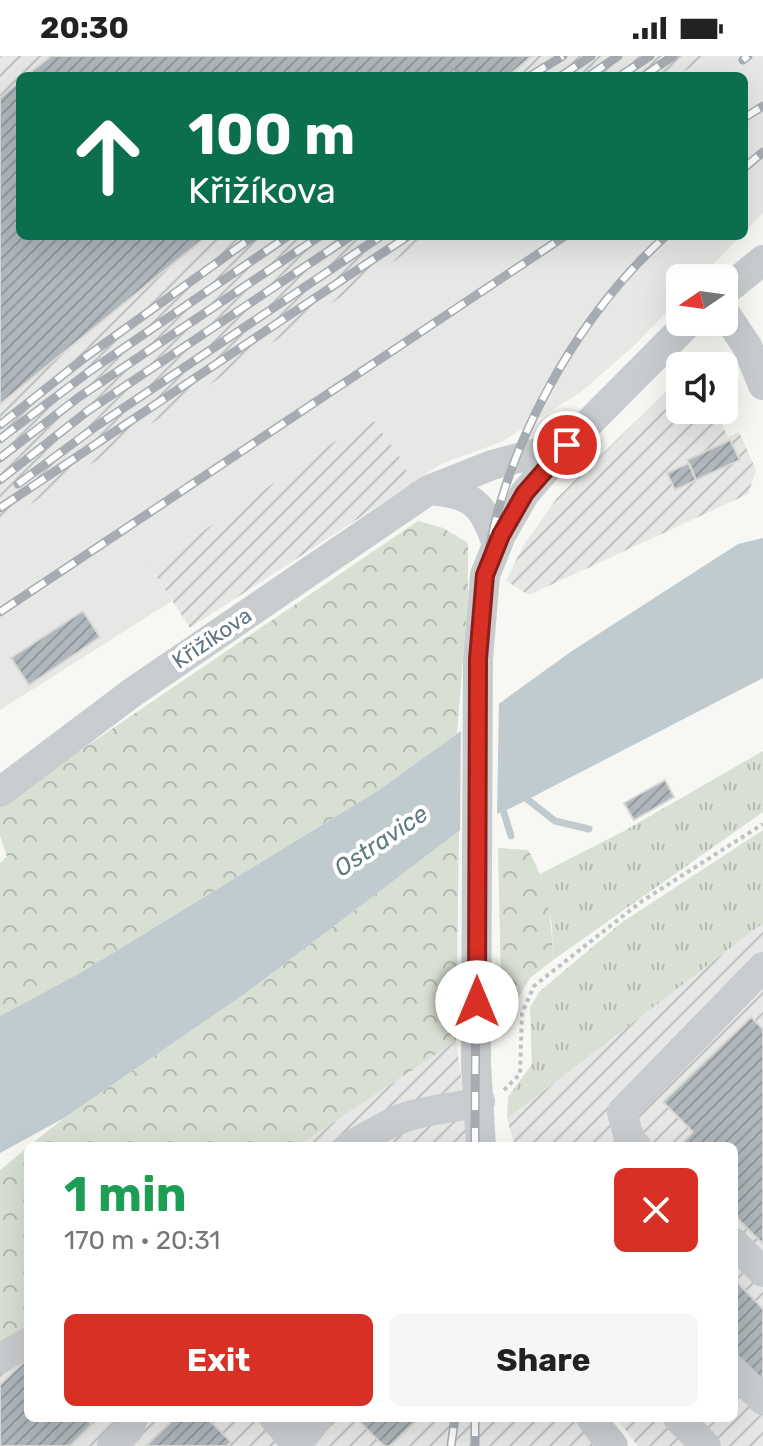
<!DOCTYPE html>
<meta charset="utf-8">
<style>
body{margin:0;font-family:Rubik,sans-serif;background:#f6f6f6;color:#222;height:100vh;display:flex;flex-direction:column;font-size:30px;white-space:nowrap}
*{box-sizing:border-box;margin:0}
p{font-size:26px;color:#767676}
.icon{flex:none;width:44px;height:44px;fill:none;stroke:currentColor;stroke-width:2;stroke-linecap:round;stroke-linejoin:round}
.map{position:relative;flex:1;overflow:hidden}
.panel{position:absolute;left:24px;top:1086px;width:714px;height:280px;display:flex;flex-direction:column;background:#fff;border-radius:12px;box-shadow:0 8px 32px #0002}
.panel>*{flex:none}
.banner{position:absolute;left:16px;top:16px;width:732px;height:168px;border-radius:12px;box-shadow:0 8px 32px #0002;background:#0b6e4f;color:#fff;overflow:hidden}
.needle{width:52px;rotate:257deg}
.controls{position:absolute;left:666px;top:208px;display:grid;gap:16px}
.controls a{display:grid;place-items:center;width:72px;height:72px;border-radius:12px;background:#fff;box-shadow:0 8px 32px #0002;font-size:40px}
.pin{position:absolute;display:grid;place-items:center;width:68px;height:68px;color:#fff;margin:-34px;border:4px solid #fff;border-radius:50%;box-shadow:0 2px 8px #0007}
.me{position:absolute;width:88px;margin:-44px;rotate:0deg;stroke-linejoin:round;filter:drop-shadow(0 0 6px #0008)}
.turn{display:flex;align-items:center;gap:28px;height:168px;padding:0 40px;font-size:36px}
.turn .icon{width:104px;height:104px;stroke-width:2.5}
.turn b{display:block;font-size:56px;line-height:68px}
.round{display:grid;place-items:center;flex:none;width:84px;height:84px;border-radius:12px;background:#f6f6f6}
.overview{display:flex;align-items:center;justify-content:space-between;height:136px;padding:0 40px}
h1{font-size:48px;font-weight:700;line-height:60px;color:#1e9e55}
.button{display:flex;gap:16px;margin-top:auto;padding:16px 40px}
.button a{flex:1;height:92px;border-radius:12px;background:#d93025;color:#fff;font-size:32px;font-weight:700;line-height:92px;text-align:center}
.button a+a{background:#f6f6f6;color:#222}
.status{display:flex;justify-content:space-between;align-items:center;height:56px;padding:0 40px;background:#fff;direction:ltr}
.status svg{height:22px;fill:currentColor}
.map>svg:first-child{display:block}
</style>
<div class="status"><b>20:30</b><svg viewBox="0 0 49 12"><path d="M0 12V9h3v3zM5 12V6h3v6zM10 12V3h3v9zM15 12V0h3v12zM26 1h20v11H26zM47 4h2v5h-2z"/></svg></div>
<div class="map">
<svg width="763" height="1390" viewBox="0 0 763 1390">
<defs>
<pattern id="industrial-furrows" width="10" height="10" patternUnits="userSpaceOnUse" patternTransform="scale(2)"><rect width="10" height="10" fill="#e7e8e6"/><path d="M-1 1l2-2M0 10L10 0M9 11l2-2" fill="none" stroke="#bfc1c0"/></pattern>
<pattern id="grass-tufts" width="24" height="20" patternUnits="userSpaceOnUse" patternTransform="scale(2)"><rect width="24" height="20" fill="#d8dfd3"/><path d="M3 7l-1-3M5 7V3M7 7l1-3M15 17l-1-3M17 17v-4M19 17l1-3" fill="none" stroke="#b3bab1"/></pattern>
<pattern id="forest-crowns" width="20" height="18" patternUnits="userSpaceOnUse" patternTransform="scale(2)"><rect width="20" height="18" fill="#d8dfd3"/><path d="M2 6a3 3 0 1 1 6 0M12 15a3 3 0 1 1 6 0" fill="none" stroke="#b3bab1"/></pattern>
<pattern id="building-hatch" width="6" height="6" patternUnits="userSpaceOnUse" patternTransform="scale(2)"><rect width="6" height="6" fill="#afb7bc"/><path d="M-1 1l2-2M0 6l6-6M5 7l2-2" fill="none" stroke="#929a9e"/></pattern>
</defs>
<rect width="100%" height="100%" fill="#f7f7f3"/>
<path fill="#e7e8e6" d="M715,0H763V157L744,177V20H674Z
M432,180H741L700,222H680V242L636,288L581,336L501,386L441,408L413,427L399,400L371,361L150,511L172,545L0,654V469Z"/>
<path fill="url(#industrial-furrows)" d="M0,0H715L674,20H20V180H432L0,469Z
M680,330V354H715L728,381L739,376L756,414L748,438L529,539L506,525L523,490L557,442L668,334Z
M371,361L399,400L413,427L190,572L150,511Z
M763,867V1390H638L616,1362H734V1090H515L507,1063Z
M456,985L471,1090H298Z
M28,1268V1362H573L600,1390H0V1287Z"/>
<path fill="url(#grass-tufts)" d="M763,695V756L553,904L552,868L540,818L624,775Z
M763,774V867L507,1063L508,1041L532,1008L530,952L539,936L621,867Z"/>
<path fill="url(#forest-crowns)" d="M418,465L443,472L468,487V538L457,678L379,734L80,917L0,960V807L7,801L0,780V749Z
M459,775L456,985L298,1090H29L64,1062L246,937Z
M498,792L528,794C548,827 552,866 553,904L530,922L502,971Z
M28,1091V1268L0,1287V1114Z"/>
<path fill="#bfcbcf" d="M763,482V622L515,750L459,775L246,937L64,1062L0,1097V960L80,917L379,734L572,595L738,488Z"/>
<path fill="#f7f7f3" d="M499,643L497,761L460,780L461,670Z"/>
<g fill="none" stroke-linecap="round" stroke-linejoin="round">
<path stroke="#bfcbcf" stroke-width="7" d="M522,739L555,765L589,773
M501,747L511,780"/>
</g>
<path fill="url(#building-hatch)" stroke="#d8d8d5" stroke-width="2" d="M51,0H532L508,20H26Z
M20,25V180H207L0,348V42Z
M730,384L740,404L696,424L687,404Z
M689,407L696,424L675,434L667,417Z
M83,555L100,581L29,629L11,602Z
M665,724L674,741L634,764L624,747Z
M751,961L763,973V1188L734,1159V1090H679L693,1076L663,1046Z
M734,1223L763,1253V1326L734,1296Z
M28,1302V1362H86L92,1368L70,1390H0V1329Z
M175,1362H207L231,1386L227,1390H146Z
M356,1362H419L390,1390H384Z"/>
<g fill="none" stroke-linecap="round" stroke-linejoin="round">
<path stroke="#bfc2c4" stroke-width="4" stroke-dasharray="4 4" stroke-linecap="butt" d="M504,1034L520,1018L522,957L534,930L642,845L763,768"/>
<path stroke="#c9cccf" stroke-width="30" d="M724,236L763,204
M724,256L747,290L763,329
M429,434C472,437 484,448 497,489
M0,736L133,636L429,434L492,409L567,389
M350,1090C367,1081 383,1070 400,1063C426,1053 454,1053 480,1045
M481,1090L476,1009L478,603L485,519L501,479L525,437L567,389L689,266
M636,1090L630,1085L622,1056L763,911
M734,1187L763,1216
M0,1303L28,1286
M734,1315L763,1344
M274,1362L297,1388
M591,1362L613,1390
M678,1362L706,1390
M112,1390L129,1373L133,1362
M298,1390L297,1388L318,1362"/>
<g stroke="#a6acb2" stroke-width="9">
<path id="rail" d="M743,4L748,0
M453,20L456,17
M530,20L563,0
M561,20L591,0
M589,20L618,0
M620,20L650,0
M644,20L673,0
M744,62L763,50
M744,112L763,96
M0,369L83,303L254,180
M0,383L90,315L288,180
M0,402L79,341L320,180
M0,424L89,354L351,180
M18,428L98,369L381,180
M0,452L408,180
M0,556L565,180
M475,1090C475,987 477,884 478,781C478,695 475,608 485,521C499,400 575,261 666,180
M475,1362V1390
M451,1390L455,1362"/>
</g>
<use href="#rail" stroke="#fff" stroke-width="6" stroke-dasharray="18" stroke-linecap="butt"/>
</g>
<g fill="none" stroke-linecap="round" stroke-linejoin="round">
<g stroke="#8d1f18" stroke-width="20">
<path id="route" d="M477,946L478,603L485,519L501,479L525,437L567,389"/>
</g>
<use href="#route" stroke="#d93025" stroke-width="14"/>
</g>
<g text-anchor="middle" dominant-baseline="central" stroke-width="8" stroke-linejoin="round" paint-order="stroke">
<g font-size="22" fill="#637786" stroke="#fff">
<text transform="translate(212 582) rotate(-34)">Křižíkova</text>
</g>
<g font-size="24" font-style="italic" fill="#5f7a83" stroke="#fff">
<text transform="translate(381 785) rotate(-34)">Ostravice</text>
</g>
</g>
</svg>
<div class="controls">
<a><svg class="needle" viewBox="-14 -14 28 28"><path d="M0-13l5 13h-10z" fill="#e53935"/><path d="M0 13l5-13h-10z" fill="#767676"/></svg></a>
<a><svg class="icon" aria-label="sound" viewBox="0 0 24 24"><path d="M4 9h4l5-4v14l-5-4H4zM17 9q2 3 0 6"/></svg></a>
</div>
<div class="pin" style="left:567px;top:389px;background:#d93025"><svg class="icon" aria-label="arrive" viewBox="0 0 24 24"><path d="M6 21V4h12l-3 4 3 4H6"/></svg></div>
<svg class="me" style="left:477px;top:946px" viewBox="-20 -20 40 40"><circle r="19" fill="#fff"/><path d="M0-13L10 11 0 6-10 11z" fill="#d93025"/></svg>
<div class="banner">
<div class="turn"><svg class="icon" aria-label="ahead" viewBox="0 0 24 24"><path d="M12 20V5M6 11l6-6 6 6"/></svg><div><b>100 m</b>Křižíkova</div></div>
</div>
<section class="panel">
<div class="overview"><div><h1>1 min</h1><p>170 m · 20:31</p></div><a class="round" style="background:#d93025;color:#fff"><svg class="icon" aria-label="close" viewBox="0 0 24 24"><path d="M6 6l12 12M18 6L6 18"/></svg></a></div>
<div class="button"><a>Exit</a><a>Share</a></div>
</section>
</div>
